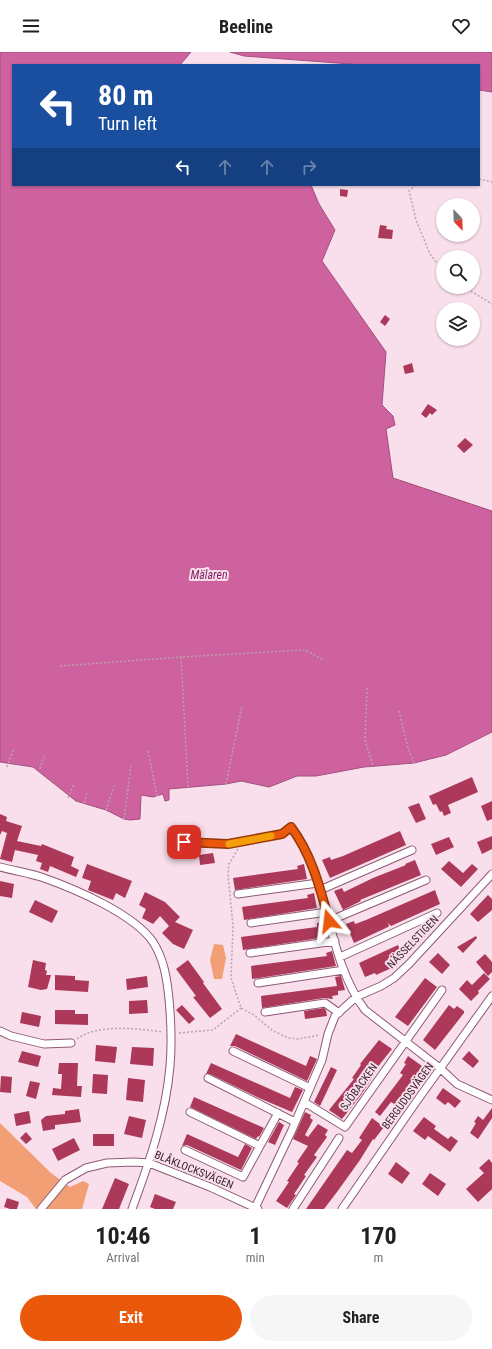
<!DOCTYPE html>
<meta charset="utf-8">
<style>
body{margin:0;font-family:"Roboto Condensed",sans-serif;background:#f6f6f6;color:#222;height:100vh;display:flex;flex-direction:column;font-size:15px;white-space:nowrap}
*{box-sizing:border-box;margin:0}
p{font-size:13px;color:#767676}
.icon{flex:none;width:22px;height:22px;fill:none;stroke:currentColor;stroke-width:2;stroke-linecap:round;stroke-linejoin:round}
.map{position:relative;height:1157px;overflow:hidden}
.sheet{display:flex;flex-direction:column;background:#fff;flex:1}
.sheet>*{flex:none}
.banner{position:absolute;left:12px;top:12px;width:468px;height:122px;border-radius:0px;box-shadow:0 1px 3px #0004;background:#1a4fa0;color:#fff;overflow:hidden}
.needle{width:26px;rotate:157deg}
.controls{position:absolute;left:436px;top:146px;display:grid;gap:8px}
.controls a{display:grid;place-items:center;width:44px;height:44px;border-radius:50%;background:#fff;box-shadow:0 1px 3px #0004;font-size:20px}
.pin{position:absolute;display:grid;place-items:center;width:34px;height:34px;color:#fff;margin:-17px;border-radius:8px;box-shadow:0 2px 6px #0006}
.me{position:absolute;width:44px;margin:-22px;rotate:343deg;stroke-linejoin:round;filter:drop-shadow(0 0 3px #0008)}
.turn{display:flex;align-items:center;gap:14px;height:84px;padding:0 20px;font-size:18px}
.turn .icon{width:52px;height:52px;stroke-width:2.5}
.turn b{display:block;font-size:28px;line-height:34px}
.lanes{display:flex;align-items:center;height:38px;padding:0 20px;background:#0003;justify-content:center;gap:20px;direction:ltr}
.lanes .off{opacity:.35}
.eta{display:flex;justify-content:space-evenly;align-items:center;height:68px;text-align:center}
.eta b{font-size:24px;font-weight:700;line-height:28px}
.button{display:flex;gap:8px;margin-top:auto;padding:8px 20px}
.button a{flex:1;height:46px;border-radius:24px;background:#ea580c;color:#fff;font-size:16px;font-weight:700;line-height:46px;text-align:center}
.button a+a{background:#f6f6f6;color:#222}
header{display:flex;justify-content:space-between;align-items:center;height:52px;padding:0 20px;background:#fff;font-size:18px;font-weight:700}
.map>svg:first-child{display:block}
</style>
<header><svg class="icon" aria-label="menu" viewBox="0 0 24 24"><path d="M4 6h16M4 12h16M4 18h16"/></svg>Beeline<svg class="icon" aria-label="heart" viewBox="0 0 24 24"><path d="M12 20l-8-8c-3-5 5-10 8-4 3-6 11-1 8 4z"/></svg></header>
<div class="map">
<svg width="492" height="1157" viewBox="0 0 492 1157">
<rect width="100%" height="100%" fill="#f8dfeb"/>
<path fill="#f29f76" d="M214,892L223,893L226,906L222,927H214L210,908Z
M0,1071L51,1121L70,1135L83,1129L89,1132L82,1157H36L27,1145L0,1129Z"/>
<path fill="#cd629f" stroke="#a2507e" d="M0,0H191L180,13H13V133H311L319,152L335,178L322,209L386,300L382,353L393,364L395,373L386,377L393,426L492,459V680L446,703L414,711L364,715L316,724H297L269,735L241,729L226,732L169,737V748L165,749L163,742L153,745L141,743L140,767L130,768L124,767L106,758L76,749L33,715L0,710Z
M230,0H492V40L479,38V13H364L244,4Z"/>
<path fill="#ac3959" d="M340,137L348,138L347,145L340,144Z
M380,173L387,174L386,177L393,178L392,187L378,186Z
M385,263L390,267L385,274L380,270Z
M412,311L414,320L405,322L403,314Z
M428,352L437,358L432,363L430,361L426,366L421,362Z
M465,386L473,393L464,401L457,394Z
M472,725L478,740L448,753L451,761L444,764L442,759L440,760L436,752L433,753L429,744Z
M492,749V767L487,769L481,754Z
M419,751L426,767L416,771L408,755Z
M0,762L7,765L6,769L22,774L17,789L41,794L42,792L74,805L71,814L79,818L76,825L50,814L48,820L40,817L42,811L36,809L38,803L15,798L12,810L0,807L7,781L2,779L0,783Z
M400,779L406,793L330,826L322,808L330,805L331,808L343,804Z
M492,784V797L482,802L477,790Z
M449,785L454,795L436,803L431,792Z
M213,801L215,811L200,813L199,803Z
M415,808L421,823L360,848L361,849L343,858L334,839L342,836L344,840L373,826L406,813L405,812Z
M449,809L463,821L472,812L478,817L461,835L441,817Z
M87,812L132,829L125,846L116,841L113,848L88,838L91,829L82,826Z
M304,812L307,827L235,838L233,826L298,817L297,814Z
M0,829L14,832L12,846L0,844Z
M435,838L440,852L391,874L388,871L389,874L388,875L354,891L346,872L354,869L355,872L366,868Z
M145,840L165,850L180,865L175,870L193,878L184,897L173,892L162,881L169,874L160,864L153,872L142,866L146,857L139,853Z
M314,841L317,856L244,868L242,855L308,846L307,843Z
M488,843L492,847V858L478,870L470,862Z
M35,848L58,859L52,871L29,860Z
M323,870L326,885L243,898L241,885L317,875V871Z
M423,874L429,880L415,895L409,890Z
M476,884L477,886L463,901L457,895Z
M398,893L404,907L395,912L396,914L376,923L375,921L365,925L359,911Z
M332,899L336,914L252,927L251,914L327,904L326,901Z
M438,901L450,913L442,922L429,910Z
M485,902L492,910V920L488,924L476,910Z
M33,908L46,911L45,918L47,919L46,923H51L47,937L41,938L28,935Z
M188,908L204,930L203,931L222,957L210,966L193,945L196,944L176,917Z
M484,921L490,927L478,939L479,941L471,949L459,937L467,928L472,933Z
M55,923L75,924V928L89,929L88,940L55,938Z
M147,924L148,935L127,938L126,927Z
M341,924L345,938L338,939V943L332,944L333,947L324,946L262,956L261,944L337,934L335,925Z
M425,926L437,935L408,974L395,965Z
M147,948L148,961L129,962V949Z
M182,953L195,967L189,972L176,958Z
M449,953L454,957L457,954L464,959V961L435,998L423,988Z
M324,956L326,958L327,964L305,967L304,959Z
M55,958H75V962H88V973L55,972Z
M22,960L41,964L39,975L20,971Z
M236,982L306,1014L310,1004L317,1007L307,1029L235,994H230Z
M379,988L392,997L372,1022L374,1023L361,1043L342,1067L329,1058L354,1027L352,1026L361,1013L360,1012Z
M96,993L117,995L115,1011L95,1009Z
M132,995L154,996L153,1014L130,1012Z
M22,999L41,1004L38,1015L18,1010Z
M469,999L479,1009L473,1016L462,1007Z
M408,1004L422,1014L419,1019L422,1020L396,1053L391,1050L380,1064L375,1060L403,1023L400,1021L406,1012L404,1011Z
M59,1011H78L77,1034H82L81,1045L52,1043L53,1036L61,1037L62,1022H58Z
M211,1011L290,1046L295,1035L303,1038L292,1060L259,1046L210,1022H206Z
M331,1015L337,1018L320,1054L314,1050Z
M93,1022L108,1023L107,1042L92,1041Z
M1,1024L12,1025L11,1041L0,1040Z
M128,1026L145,1028L143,1050L126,1048Z
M30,1029L40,1031L36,1047L26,1044Z
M443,1036L461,1049L455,1056L448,1050L445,1053L436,1046Z
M194,1045L264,1076L259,1085L258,1084L256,1087L190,1055Z
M492,1056V1066L478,1087L470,1081L476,1071L474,1070L478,1064L483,1068Z
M79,1057L81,1070L55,1073V1077L43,1079L41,1068L46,1064L65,1062V1059Z
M29,1059L31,1071L16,1074L14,1062Z
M305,1060L311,1063L310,1066L313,1068L305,1083L308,1085L318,1072L328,1078L325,1083L327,1085L314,1103L317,1105L304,1123L306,1124L294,1142L296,1143L287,1156L276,1149L289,1130L287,1129L299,1111L297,1110L308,1094L293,1087Z
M129,1064L146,1068L142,1086L124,1082Z
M424,1065L436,1074L434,1077L448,1087L451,1084L458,1089L450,1100L428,1084L425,1088L413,1079Z
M372,1066L384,1075L374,1088L373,1087L360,1108L337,1140L324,1157H306L347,1098L352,1101L362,1088L359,1086Z
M279,1070L284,1073L275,1093L268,1090Z
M26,1080L32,1087L26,1092L20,1086Z
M93,1082H114V1094H93Z
M187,1082L238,1105L245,1092L252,1096L241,1118L187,1093L182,1094Z
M74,1086L80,1098L58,1109L52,1097Z
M489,1107L492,1111V1137L478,1150L466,1137L484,1121L479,1116Z
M396,1110L410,1121L402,1132L388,1122Z
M430,1121L446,1132L438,1144L422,1132Z
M115,1126L129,1132L119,1157H102Z
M155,1142L176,1150L173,1157H155L150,1155Z
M7,1146L19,1150L17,1157H10L4,1155Z"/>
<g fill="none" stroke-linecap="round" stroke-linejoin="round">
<g stroke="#8f5976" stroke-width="5.5">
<path id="lane" d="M184,790L228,792L282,782L291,775"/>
</g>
<g stroke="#8f5976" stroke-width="9">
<path id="street" d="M291,775C331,828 325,904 365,958L441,1017L457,1032L492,1048
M0,815C15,819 30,821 44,826C75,837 134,862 153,890C164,907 167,927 169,947C171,969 172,992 170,1014C166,1063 149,1111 132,1157
M320,838L412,798
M238,842L318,831
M329,869L426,828
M251,871L327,860
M250,901L335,889
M340,905L437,861
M258,931L344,918
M265,960L325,951L339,961
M0,979L11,984L44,992L71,991
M233,999L310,1036
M208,1026L295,1070
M304,1050L345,1075L442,938
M190,1060L260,1094
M185,1098L243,1125L278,1061
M255,1156L292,1078L322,1008L328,982L335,964L356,945L381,934L394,926L409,912L492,822
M41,1157L65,1128L86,1116L107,1111L134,1110L149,1111L210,1135L258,1157
M293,1157L339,1086
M342,1157L414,1053L492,944"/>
</g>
<path stroke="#baa2ae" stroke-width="1.5" stroke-dasharray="2 2" stroke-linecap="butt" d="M479,127L492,130
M416,133L409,139L416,168L430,202L443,219
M464,235L492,252
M60,614L181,605
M367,636L365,688L373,714
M399,659L408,696L414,711
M148,699L157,744
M7,715L14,696
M40,717L44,704
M226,732L242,654
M188,735L181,605L305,598L322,607
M68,746L74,732
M84,751L87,741
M106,758L114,734
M124,767L131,714
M238,797L229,812L228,823L233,874L231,926L241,956L254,963L273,979L289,986L298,987L320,983
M179,981L213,978L241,956
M77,987C98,971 139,977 163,980"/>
<use href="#lane" stroke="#fff" stroke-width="3.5"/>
<use href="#street" stroke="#fff" stroke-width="7"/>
</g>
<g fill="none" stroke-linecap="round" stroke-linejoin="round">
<g stroke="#983908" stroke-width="10">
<path id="route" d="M184,790L228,792L282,782L291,775C312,803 320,836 329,869"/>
</g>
<use href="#route" stroke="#ea580c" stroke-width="7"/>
<path stroke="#f59e0b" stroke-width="7" d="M229,792L271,784"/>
</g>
<g text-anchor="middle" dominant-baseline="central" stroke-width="4" stroke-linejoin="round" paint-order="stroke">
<g font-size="11" fill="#3d2532" stroke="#f8dfeb">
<text transform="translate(413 890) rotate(-46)">NÄSSELSTIGEN</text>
<text transform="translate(359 1035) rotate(-54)">SJÖBACKEN</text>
<text transform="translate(408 1044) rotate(-54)">BERGUDDSVÄGEN</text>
<text transform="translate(194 1118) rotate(22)">BLÅKLOCKSVÄGEN</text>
</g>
<g font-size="12" font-style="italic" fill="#7e1e5a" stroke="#f8dfeb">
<text x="209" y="523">Mälaren</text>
</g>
</g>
</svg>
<div class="controls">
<a><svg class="needle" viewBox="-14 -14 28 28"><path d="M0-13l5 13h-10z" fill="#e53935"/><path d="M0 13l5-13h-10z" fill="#767676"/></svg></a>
<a><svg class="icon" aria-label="search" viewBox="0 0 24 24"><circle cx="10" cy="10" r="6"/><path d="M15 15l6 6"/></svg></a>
<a><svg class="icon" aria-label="layers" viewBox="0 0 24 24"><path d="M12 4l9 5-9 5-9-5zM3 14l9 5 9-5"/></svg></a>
</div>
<div class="pin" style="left:184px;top:790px;background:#d93025"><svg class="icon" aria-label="arrive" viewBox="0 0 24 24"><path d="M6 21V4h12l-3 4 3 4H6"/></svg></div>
<svg class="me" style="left:329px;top:869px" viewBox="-20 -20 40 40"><path d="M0-17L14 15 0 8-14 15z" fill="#ea580c" stroke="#fff" stroke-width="4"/></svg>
<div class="banner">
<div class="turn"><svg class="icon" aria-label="left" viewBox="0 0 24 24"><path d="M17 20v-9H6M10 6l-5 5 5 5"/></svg><div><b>80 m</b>Turn left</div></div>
<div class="lanes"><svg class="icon" aria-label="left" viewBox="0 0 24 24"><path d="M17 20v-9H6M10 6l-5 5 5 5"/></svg><svg class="icon off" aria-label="ahead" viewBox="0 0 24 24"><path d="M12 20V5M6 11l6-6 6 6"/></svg><svg class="icon off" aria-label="ahead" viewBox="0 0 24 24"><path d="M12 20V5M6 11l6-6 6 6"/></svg><svg class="icon off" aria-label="right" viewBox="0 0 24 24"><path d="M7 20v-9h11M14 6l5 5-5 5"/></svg></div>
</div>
</div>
<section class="sheet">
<div class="eta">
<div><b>10:46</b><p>Arrival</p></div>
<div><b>1</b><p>min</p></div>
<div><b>170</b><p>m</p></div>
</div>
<div class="button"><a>Exit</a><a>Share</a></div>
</section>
